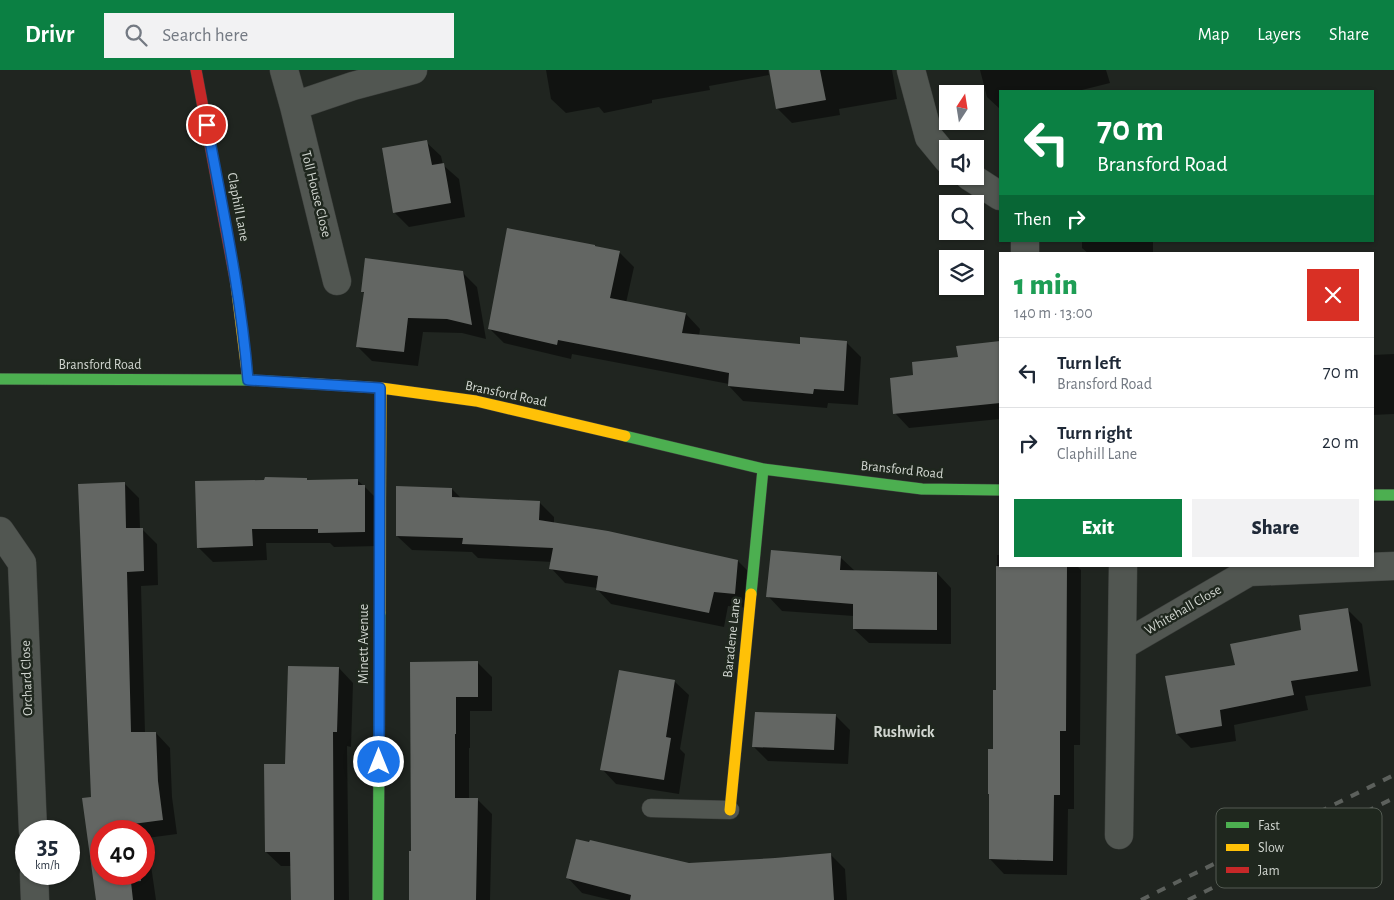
<!DOCTYPE html>
<meta charset="utf-8">
<style>
body{margin:0;font-family:"Alegreya Sans",sans-serif;background:#f2f2f3;color:#1f2937;height:100vh;display:flex;flex-direction:column;font-size:19px;white-space:nowrap}
*{box-sizing:border-box;margin:0}
p{font-size:16px;color:#747a83}
.icon{flex:none;width:28px;height:28px;fill:none;stroke:currentColor;stroke-width:2;stroke-linecap:round;stroke-linejoin:round}
.map{position:relative;flex:1;overflow:hidden}
.details{position:absolute;left:999px;top:182px;width:375px;height:315px;display:flex;flex-direction:column;background:#fff;border-radius:0px;box-shadow:0 1px 4px #0004}
.details>*{flex:none}
.guide{position:absolute;left:999px;top:20px;width:375px;height:152px;border-radius:0px;box-shadow:0 1px 4px #0004;background:#0b8043;color:#fff;overflow:hidden}
.needle{width:32px;rotate:12deg}
.controls{position:absolute;left:939px;top:15px;display:grid;gap:10px}
.controls a{display:grid;place-items:center;width:45px;height:45px;border-radius:0px;background:#fff;box-shadow:0 1px 4px #0004;font-size:25px}
.speed{position:absolute;left:15px;top:750px;display:flex;gap:10px;font-size:25px;font-weight:700;text-align:center}
.speed>*{display:grid;place-content:center;width:65px;height:65px;border-radius:50%;background:#fff;box-shadow:0 1px 4px #0004;line-height:1}
.speed small{font-size:12px;font-weight:400}
.speed .limit{border:8px solid #d22;background:#fff;color:#111}
.pin{position:absolute;display:grid;place-items:center;width:42px;height:42px;color:#fff;margin:-21px;border:2px solid #fff;border-radius:50%;box-shadow:0 1px 5px #0007}
.me{position:absolute;width:55px;margin:-28px;rotate:0deg;stroke-linejoin:round;filter:drop-shadow(0 0 4px #0008)}
.turn{display:flex;align-items:center;gap:18px;height:105px;padding:0 15px;font-size:22px}
.turn .icon{width:65px;height:65px;stroke-width:2.5}
.turn b{display:block;font-size:35px;line-height:42px}
.then{display:flex;align-items:center;height:48px;padding:0 15px;background:#0003;gap:10px;font-size:19px}
.round{display:grid;place-items:center;flex:none;width:52px;height:52px;border-radius:0px;background:#f2f2f3}
.head{display:flex;align-items:center;justify-content:space-between;height:85px;padding:0 15px}
h1{font-size:30px;font-weight:800;line-height:38px;color:#1e9e55}
.cta{display:flex;gap:10px;margin-top:auto;padding:10px 15px}
.cta a{flex:1;height:58px;border-radius:0px;background:#0b8043;color:#fff;font-size:20px;font-weight:800;line-height:58px;text-align:center}
.cta a+a{background:#f2f2f3;color:#1f2937}
ul{padding:0;list-style:none}
li{display:flex;align-items:center;gap:15px;height:70px;padding:0 15px;border-top:1px solid #e0e1e3}
li div{flex:1}
li b{display:block;font-size:19px}
li em{font-style:normal}
header{display:flex;align-items:center;gap:30px;box-sizing:border-box;height:70px;padding:0 25px;background:#0b8043;color:#fff}
header strong{font-size:24px}
nav{display:flex;gap:28px;margin-inline-start:auto;font-size:18px}
.search{width:350px;height:45px;background:#f2f2f3;display:flex;align-items:center;gap:12px;box-sizing:border-box;padding:0 18px;border-radius:0px;color:#747a83;font-size:19px}
.map>svg:first-child{display:block}
</style>
<header>
<strong>Drivr</strong>
<div class="search"><svg class="icon" aria-label="search" viewBox="0 0 24 24"><circle cx="10" cy="10" r="6"/><path d="M15 15l6 6"/></svg>Search here</div>
<nav><a>Map</a><a>Layers</a><a>Share</a></nav>
</header>
<div class="map">
<svg width="1394" height="830" viewBox="0 0 1394 830">
<rect width="100%" height="100%" fill="#202520"/>
<path fill="#0007" fill-rule="evenodd" d="M546,0H768L769,5L709,16L710,20L652,30V33L604,43L599,37L566,43L551,29Z
M770,0H892L897,29L839,39L840,45L792,53L777,38Z
M980,0H1106L1110,13L1078,21H1000V39L987,27Z
M426,72L441,86L443,95L459,109L465,147L409,157L395,143Z
M1082,171H1153V184H1089L1082,178Z
M595,176L619,182L634,197L626,233L686,244L700,259L699,266L801,275L846,272L861,287L858,335L828,333L827,338L743,331L729,316V314L572,284L571,289L504,273L489,258Z
M462,202L477,217L486,269L462,263L423,262L418,296L372,291L357,276L365,224L362,221Z
M1000,273V349L909,358L895,343L914,306Z
M1394,284V344L1372,345V285Z
M306,409L309,412L357,410L364,416L379,431V476L334,477L330,473H266L267,490L213,492L198,477Z
M124,413L139,428L140,459H142L157,474L158,515L141,516L145,663H156L170,678L172,727L177,764L147,768L156,830H97L92,728ZM101,761H144V804H101Z
M452,419L462,429L540,433L554,447V454L738,491L753,506L749,538L728,536L724,557L611,534L597,519V518L565,513L551,498L552,492L478,488L472,482L412,480L397,466Z
M997,485H1000V496H1077L1081,500L1080,675H1074V739H1068L1067,805L1004,804L990,789L997,621Z
M840,487L855,501L937,503L951,518V574L869,573L854,559V546L782,541L768,526Z
M1347,539L1362,554L1371,616L1305,626L1308,640L1234,655L1236,671L1191,678L1177,664L1236,596Z
M411,593H478L492,607V641H470V678H469V730L477,729L492,744L490,830H411L412,783Z
M339,598L353,613L351,677L347,676L349,830H292V796H281L266,782L286,696Z
M674,611L689,625L680,679L685,684L679,724L616,714L602,699Z
M835,645L850,660L848,694L768,691L754,677Z
M830,784L845,799L847,830H611L582,823L568,808L689,795Z"/>
<path fill="#636663" d="M769,0H820L826,30L776,39Z
M427,70L432,95L444,93L451,133L393,143L382,78Z
M507,158L595,175V176L620,181L610,228L686,243L682,263L800,274V267L847,271L844,321L814,319L813,324L728,316L729,303L558,270L557,275L488,259Z
M365,188L463,201L472,255L447,249L408,248L404,282L356,277L364,222H361Z
M1000,271V333L893,344L890,308L913,305L912,292L958,287L956,276Z
M265,407L307,408V410L358,409V415H365V462L318,463V459H252L253,476L197,478L195,411L264,410Z
M125,412L126,458H143L144,501L127,502L131,662H156L158,711L163,750L133,754L134,761H101V804H140L141,811L131,812L133,830H96L82,728L91,727L78,414Z
M396,416L452,418V427L540,431L539,450L608,461L738,490L735,524L714,522L709,543L596,520L598,506L549,499L553,478L462,474L463,468L396,466Z
M771,480L841,486L840,500L937,502V560L853,559V534L766,527Z
M996,496H1067L1066,661H1060V725H1054L1053,791L989,789V724H988V679H993V620H996Z
M1348,538L1358,601L1291,611L1294,625L1220,640L1222,656L1176,664L1165,606L1235,595L1230,574L1301,560L1299,545Z
M478,591V627H456V664H455V728H478L476,830H409V781H411L410,592Z
M288,596L339,597L337,662H333L334,830H291L290,782H265L264,694H285Z
M619,600L675,610L666,667L671,668L664,710L600,700Z
M755,642L836,644L834,680L752,677Z
M576,769L589,772L590,770L689,793L775,788L831,783L834,830H630L631,825L566,808Z"/>
<g fill="none" stroke-linecap="round" stroke-linejoin="round">
<g stroke="#3d403d" stroke-width="19">
<path id="lane" d="M651,738L730,740"/>
</g>
<g stroke="#3d403d" stroke-width="29">
<path id="street" d="M284,0L294,36L353,16L413,0
M911,0L929,67L948,90
M294,36L337,211
M969,106L1000,126
M1025,171V184
M0,461L22,493L33,761
M1122,576L1249,502L1394,496
M1119,765L1123,496
M34,804L35,830"/>
</g>
<g stroke="#3d403d" stroke-width="12">
<path id="fast" d="M0,309L248,310L302,313
M625,366L763,399L922,419L1000,420
M1372,425H1394
M751,524L763,399
M378,830L380,543"/>
</g>
<g stroke="#3d403d" stroke-width="12">
<path id="slow" d="M236,214L248,310
M302,313L381,318L476,331L625,366
M380,543L381,318
M730,740L751,524"/>
</g>
<g stroke="#3d403d" stroke-width="12">
<path id="jam" d="M196,0L236,214"/>
</g>
<use href="#lane" stroke="#515651" stroke-width="18"/>
<use href="#street" stroke="#515651" stroke-width="28"/>
<use href="#fast" stroke="#4caf50" stroke-width="11"/>
<use href="#slow" stroke="#ffc107" stroke-width="11"/>
<use href="#jam" stroke="#c62828" stroke-width="11"/>
<path stroke="#5c605c" stroke-width="4" stroke-dasharray="9 9" stroke-linecap="butt" d="M1141,830L1394,705
M1188,830L1394,728"/>
</g>
<g fill="none" stroke-linecap="round" stroke-linejoin="round">
<g stroke="#114b97" stroke-width="12">
<path id="route" d="M207,55C223,140 241,224 248,310L380,318L379,692"/>
</g>
<use href="#route" stroke="#1a73e8" stroke-width="9"/>
</g>
<g text-anchor="middle" dominant-baseline="central" stroke-width="5" stroke-linejoin="round" paint-order="stroke">
<g font-size="14" fill="#d0d5cf" stroke="#1f271e">
<text transform="translate(316 124) rotate(76)">Toll House Close</text>
<text transform="translate(238 137) rotate(79)">Claphill Lane</text>
<text x="100" y="295">Bransford Road</text>
<text transform="translate(506 324) rotate(12)">Bransford Road</text>
<text transform="translate(902 400) rotate(6)">Bransford Road</text>
<text transform="translate(1183 540) rotate(-30)">Whitehall Close</text>
<text transform="translate(732 568) rotate(-84)">Baradene Lane</text>
<text transform="translate(364 574) rotate(-90)">Minett Avenue</text>
<text transform="translate(27 608) rotate(-92)">Orchard Close</text>
</g>
<g font-size="16" font-weight="bold" fill="#d0d5cf" stroke="#1f271e">
<text x="904" y="662">Rushwick</text>
</g>
</g>
<rect x="1216" y="738" width="166" height="80" rx="8" fill="#1f271e" stroke="#545b53" stroke-width="1"/>
<rect x="1226" y="752" width="23" height="6" fill="#4caf50"/>
<rect x="1226" y="774" width="23" height="7" fill="#ffc107"/>
<rect x="1226" y="797" width="23" height="6" fill="#c62828"/>
<g font-size="14" fill="#d0d5cf">
<text x="1258" y="760">Fast</text>
<text x="1258" y="782">Slow</text>
<text x="1258" y="805">Jam</text>
</g>
</svg>
<div class="controls">
<a><svg class="needle" viewBox="-14 -14 28 28"><path d="M0-13l5 13h-10z" fill="#e53935"/><path d="M0 13l5-13h-10z" fill="#747a83"/></svg></a>
<a><svg class="icon" aria-label="sound" viewBox="0 0 24 24"><path d="M4 9h4l5-4v14l-5-4H4zM17 9q2 3 0 6"/></svg></a>
<a><svg class="icon" aria-label="search" viewBox="0 0 24 24"><circle cx="10" cy="10" r="6"/><path d="M15 15l6 6"/></svg></a>
<a><svg class="icon" aria-label="layers" viewBox="0 0 24 24"><path d="M12 4l9 5-9 5-9-5zM3 14l9 5 9-5"/></svg></a>
</div>
<div class="speed"><div>35<small>km/h</small></div><div class="limit">40</div></div>
<div class="pin" style="left:207px;top:55px;background:#d93025"><svg class="icon" aria-label="arrive" viewBox="0 0 24 24"><path d="M6 21V4h12l-3 4 3 4H6"/></svg></div>
<svg class="me" style="left:379px;top:692px" viewBox="-20 -20 40 40"><circle r="17" fill="#1a73e8" stroke="#fff" stroke-width="3"/><path d="M0-11L8 9 0 5-8 9z" fill="#fff"/></svg>
<div class="guide">
<div class="turn"><svg class="icon" aria-label="left" viewBox="0 0 24 24"><path d="M17 20v-9H6M10 6l-5 5 5 5"/></svg><div><b>70 m</b>Bransford Road</div></div>
<div class="then">Then<svg class="icon" aria-label="right" viewBox="0 0 24 24"><path d="M7 20v-9h11M14 6l5 5-5 5"/></svg></div>
</div>
<section class="details">
<div class="head"><div><h1>1 min</h1><p>140 m · 13:00</p></div><a class="round" style="background:#d93025;color:#fff"><svg class="icon" aria-label="close" viewBox="0 0 24 24"><path d="M6 6l12 12M18 6L6 18"/></svg></a></div>
<ul>
<li><svg class="icon" aria-label="left" viewBox="0 0 24 24"><path d="M17 20v-9H6M10 6l-5 5 5 5"/></svg><div><b>Turn left</b><p>Bransford Road</p></div><em>70 m</em></li>
<li><svg class="icon" aria-label="right" viewBox="0 0 24 24"><path d="M7 20v-9h11M14 6l5 5-5 5"/></svg><div><b>Turn right</b><p>Claphill Lane</p></div><em>20 m</em></li>
</ul>
<div class="cta"><a>Exit</a><a>Share</a></div>
</section>
</div>
